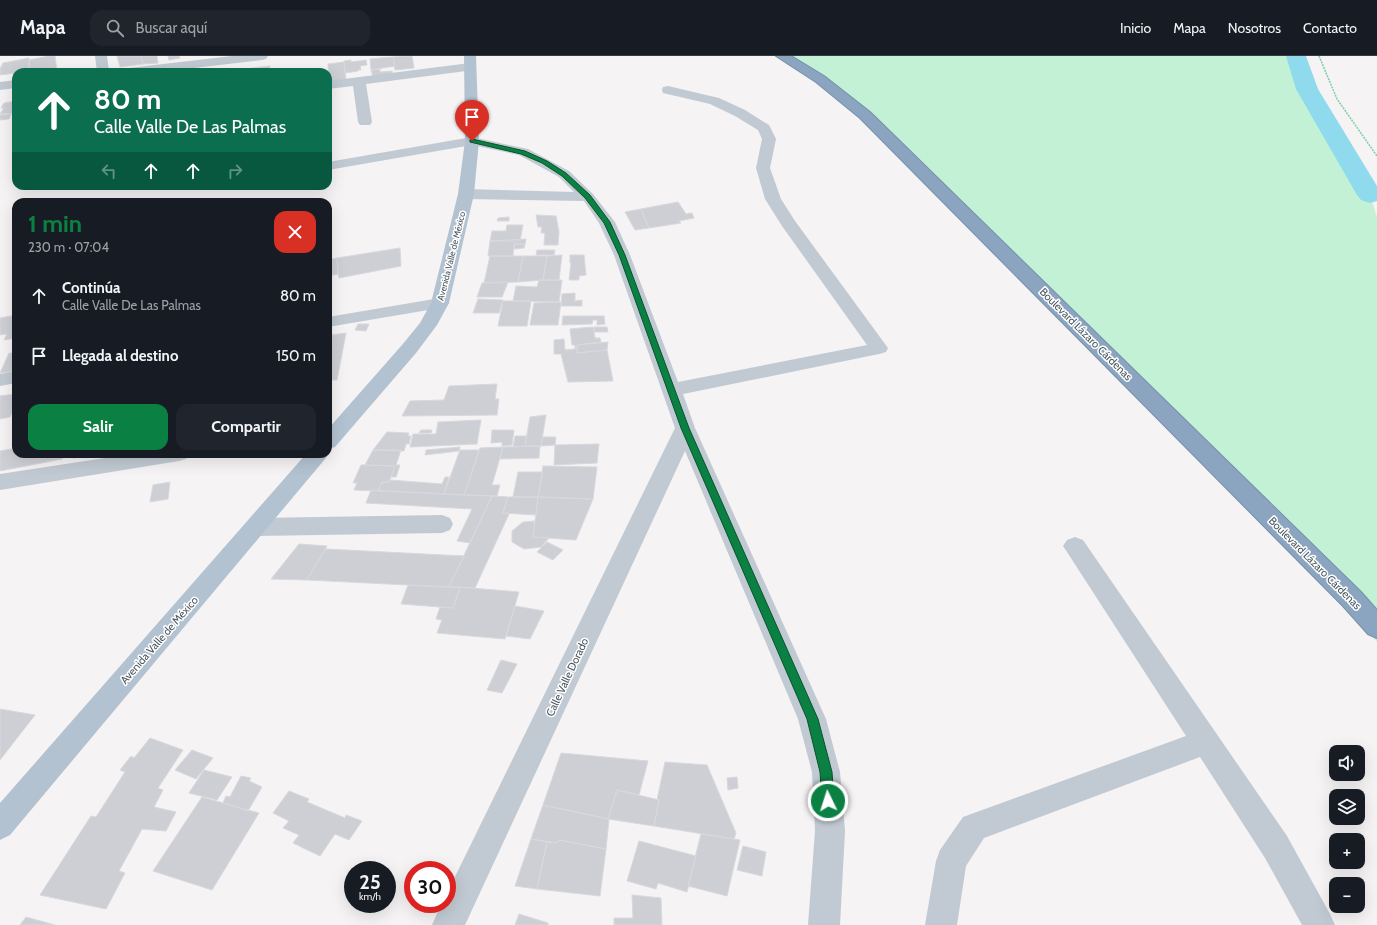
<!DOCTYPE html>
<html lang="es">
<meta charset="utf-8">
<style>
body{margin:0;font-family:Cabin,sans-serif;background:#20242c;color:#f1f3f6;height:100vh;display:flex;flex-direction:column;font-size:15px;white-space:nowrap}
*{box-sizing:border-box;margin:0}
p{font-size:13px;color:#9ea1a6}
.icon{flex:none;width:22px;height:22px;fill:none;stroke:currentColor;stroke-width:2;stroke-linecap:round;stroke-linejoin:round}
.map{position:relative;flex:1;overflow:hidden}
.drawer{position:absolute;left:12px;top:142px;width:320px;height:260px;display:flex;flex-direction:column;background:#171b24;border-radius:12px;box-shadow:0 4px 16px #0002}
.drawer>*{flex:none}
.hud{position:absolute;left:12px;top:12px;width:320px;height:122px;border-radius:12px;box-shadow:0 4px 16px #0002;background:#0b6e4f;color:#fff;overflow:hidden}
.controls{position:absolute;left:1329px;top:689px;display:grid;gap:8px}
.controls a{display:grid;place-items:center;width:36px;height:36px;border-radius:8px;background:#171b24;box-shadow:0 4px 16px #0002;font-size:20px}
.speed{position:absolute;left:344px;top:805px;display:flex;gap:8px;font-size:20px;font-weight:700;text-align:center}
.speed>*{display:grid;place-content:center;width:52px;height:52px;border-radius:50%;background:#171b24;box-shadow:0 4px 16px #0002;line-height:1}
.speed small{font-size:10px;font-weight:400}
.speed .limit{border:6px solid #d22;background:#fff;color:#111}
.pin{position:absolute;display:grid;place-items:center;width:34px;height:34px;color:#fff;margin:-41px -17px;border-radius:50% 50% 50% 0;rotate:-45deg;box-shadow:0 0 4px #0007}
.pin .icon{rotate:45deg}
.me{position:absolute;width:44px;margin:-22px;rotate:356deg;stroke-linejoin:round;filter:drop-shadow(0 0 3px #0008)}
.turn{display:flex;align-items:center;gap:14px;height:84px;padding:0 16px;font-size:18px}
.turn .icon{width:52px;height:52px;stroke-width:2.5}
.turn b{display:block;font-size:28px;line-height:34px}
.lanes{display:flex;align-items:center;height:38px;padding:0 16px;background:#0003;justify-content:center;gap:20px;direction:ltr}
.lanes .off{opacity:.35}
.round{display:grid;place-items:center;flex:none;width:42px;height:42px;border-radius:12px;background:#20242c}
.overview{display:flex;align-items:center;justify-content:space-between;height:68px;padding:0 16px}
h1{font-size:24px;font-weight:800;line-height:30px;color:#0b8043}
.action{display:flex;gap:8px;margin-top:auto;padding:8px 16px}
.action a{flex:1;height:46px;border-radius:12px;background:#0b8043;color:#fff;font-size:16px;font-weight:800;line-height:46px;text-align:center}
.action a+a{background:#20242c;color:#f1f3f6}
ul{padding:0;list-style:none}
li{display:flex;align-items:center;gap:12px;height:60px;padding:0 16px}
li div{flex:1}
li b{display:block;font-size:15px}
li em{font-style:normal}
header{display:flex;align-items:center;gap:24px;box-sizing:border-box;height:56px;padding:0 20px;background:#171b24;border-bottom:1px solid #363941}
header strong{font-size:19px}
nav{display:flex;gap:22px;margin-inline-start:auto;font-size:14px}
.search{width:280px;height:36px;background:#20242c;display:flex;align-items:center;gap:10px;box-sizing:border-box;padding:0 14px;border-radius:12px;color:#9ea1a6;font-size:15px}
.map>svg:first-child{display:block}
</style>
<header>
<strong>Mapa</strong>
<div class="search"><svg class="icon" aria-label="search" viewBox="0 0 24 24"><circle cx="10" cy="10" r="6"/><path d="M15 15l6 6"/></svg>Buscar aquí</div>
<nav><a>Inicio</a><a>Mapa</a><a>Nosotros</a><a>Contacto</a></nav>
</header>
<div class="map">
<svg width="1377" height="869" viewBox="0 0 1377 869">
<rect width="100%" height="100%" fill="#f5f3f3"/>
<path fill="#c3f1d5" d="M778,0H1297L1305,25L1329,71L1370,139L1377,161V586L1305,505L853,48Z"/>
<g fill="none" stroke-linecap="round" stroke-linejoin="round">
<path fill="#90daee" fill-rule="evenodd" d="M1286,0H1306L1318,33L1377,130V145L1370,147L1361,144L1357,139L1296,33Z"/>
</g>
<path fill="#cdcfd5" stroke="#d7d9de" d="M49,0H55L57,16H29V4Z
M117,0H141L143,8L120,11Z
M141,0H157L158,7L143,8Z
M168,0H179L180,2L169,4Z
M412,0L414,12L395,14L393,1Z
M393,1L395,10L371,14L370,3Z
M29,2V15L16,16V17L0,19V13L3,7Z
M351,4V6L366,4L367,9L360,10L361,14H358V15L345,17L344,5Z
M344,6L346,24L329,26L328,8Z
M270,10L269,14L266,16H244L245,13Z
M380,13V16L392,15L393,19L373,21L371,14Z
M16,45V57L0,58L4,52H1L4,47Z
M11,58L9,63L0,64V59Z
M678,146L686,158L692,157L694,162L679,165L681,167L649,172L641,153Z
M641,153L649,172L635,174L625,156Z
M536,159L556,160L559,176L558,189H544L545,177H541L542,171H538Z
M509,161V165H497L498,162Z
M507,169H523L520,185H490L492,175H506Z
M526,183L525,188H514L513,200H488L490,185Z
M514,188H525L524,192L514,193Z
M400,192L401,210L339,222L337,202Z
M537,194H555L554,199H536Z
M562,199L559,224H543L547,200Z
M570,199H584L586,219L579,220V224H569L571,207H570Z
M490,200H523L518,226L484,227Z
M523,200H547L543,224L518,226Z
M337,202L338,218L328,220V204Z
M539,224H562L559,246L513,245L516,230L537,231Z
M508,226L502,241H477L482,227Z
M575,237V245L582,244V250H561L562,238Z
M478,243L503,244L499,257H473Z
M503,245H531L527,270H498Z
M561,246L558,269H530L534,247Z
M16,259V282L4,284L7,278L0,279V262Z
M563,260H604L605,268L597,269V264H593L592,268L562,269Z
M358,268H369L366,275L355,274Z
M593,271L595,282H600L601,286L577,289V297L607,294L613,325L568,326L561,298H554V284L564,283L565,294L575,293V289H572L570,273Z
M594,271H607L608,276H594Z
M332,277L330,298H328V278Z
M346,277L337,324H328V298H330L332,279Z
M608,286L607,294L577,297V289Z
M9,297H16V315L0,317Z
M497,328L495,343H499L497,359L402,360L410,345L444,344L449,330Z
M16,338V347L10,361L0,363V340Z
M546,359L541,390H525L530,361Z
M481,364L477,388L410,391L413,378H436L438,366Z
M421,374H432L431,377H419Z
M492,374H514L512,389L502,390V386L491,387Z
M387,376L409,377L408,380H411L409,388H406L404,395L373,394Z
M515,380H527L525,390L513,391Z
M543,381H556L555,389L541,390Z
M599,388L597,407L554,409L555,389Z
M540,390L539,402L500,403L503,391Z
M460,391L459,395L425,399L426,394Z
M503,391L492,429H500L497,440L464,439L480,392Z
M16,392V398H90V400L73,402L74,399L63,401L62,403L0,415V395Z
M373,394H401L396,409H400L396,421H391L395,410L365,409Z
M460,394H479L464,439L444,438Z
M361,409H365L395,410L389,426H382L378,435L354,434L357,427H353Z
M543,410L597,411L593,443L538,441Z
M518,416H543L538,441H513Z
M445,421H449L444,438L378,435L382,426H389L390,424L442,428Z
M170,426L168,443L150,446L153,429Z
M371,434L464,439L492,440L470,487L457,485L472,453L366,447Z
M492,440L508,441L503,457L509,458L475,532L449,531Z
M508,441H538L536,459L503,457Z
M538,441L593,443L576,484L533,481Z
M535,465L533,481L549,482L541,491L524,493L512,486V475L523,466Z
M547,486L563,494L553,504L537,496Z
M299,488L327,490L307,524L271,523Z
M325,493H326L464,500L449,531L307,524Z
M408,529L449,531H460L453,552L401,548Z
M460,531L519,536L505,583L437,577L442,564L436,563L440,551L453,552Z
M515,550L544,555L530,583L506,580Z
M501,604L517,608L502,637L487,634Z
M0,653L35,659L0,704Z
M150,682L183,694L158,732L163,734L154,751L176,756L166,775L142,773L119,815L125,817L106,853L40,839L91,760L96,761L125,716L120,714L131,700L134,702Z
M192,694L213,702L196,723L175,714Z
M561,697L648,705L639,739L617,734L608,763L543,749Z
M665,706L707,709L736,777L734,783L654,770L659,744H657Z
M204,714L232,721L217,744L189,737Z
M241,720L251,722L249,725L262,731L248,755L223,747L226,740L230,741Z
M737,721L738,732L728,734L727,722Z
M617,734L659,744L654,770L608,763Z
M289,735L309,743L307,746L345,762L346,759L362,765L349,784L335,778L320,800L293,787L299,779L283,772L289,765L273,757Z
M202,741L259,757L212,834L153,815Z
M543,749L609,763L606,793L559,784L557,787L531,783Z
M701,778L740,784L727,840L688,830Z
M531,783L547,786L537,833L515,830Z
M559,784L606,793L600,840L537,833L547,786L557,787Z
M639,785L696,800L687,836L658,827L656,833L627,825Z
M743,790L766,796L762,820L737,814Z
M632,839L661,842L662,869H614V862H633Z
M519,858L548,867V869H515Z
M26,861L55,869H20Z"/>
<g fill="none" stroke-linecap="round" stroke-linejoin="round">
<g stroke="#7690ad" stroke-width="2">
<path id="highway" d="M776,0H791L824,20L870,56L1361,536L1377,554V582L1368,578L1343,550L860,62L816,26Z"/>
</g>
<path stroke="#7ad0a6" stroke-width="1.5" stroke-dasharray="2 1" stroke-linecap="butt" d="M1319,0L1337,43L1377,100"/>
<path fill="#c1cad2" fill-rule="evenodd" d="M95,0H107L109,16H97Z
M232,0H268L266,3L262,4L160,16H123L125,13L129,12Z
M470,7L474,8L476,11L474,14L366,28L372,66L370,69H360L358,66L353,30L328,33V25Z
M16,24V32L0,34V26Z
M668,30L719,42L745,54L769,69L776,83L770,112L781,143L795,165L888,292L886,296L879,298L683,338L695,372L826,663L840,716L845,775L840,869H808L815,775L812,716L798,663L685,395L465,869H432L441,848H447V837L675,372L614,199L599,167L584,145L466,143L461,141L458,138L461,135L466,133L574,136L559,121L519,99L472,89L328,114V106L472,81L528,93L569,115L593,138L615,166L630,199L678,326L867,289L782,170L765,143L756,112L762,83L758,74L735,60L710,48L663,37L662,34L663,31Z
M440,242L446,243L449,247L446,251L328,271V261Z
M16,315V327L0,330V318Z
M131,398H190L186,403L179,405L0,434V418Z
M442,459L450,462L453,468L450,474L442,477L256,480L248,477L245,471L248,465L256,462Z
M1075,481L1083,484L1287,780L1330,858L1335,869H1302L1265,802L1200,701L984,782L966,810L957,869H925L936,805L940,794L963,761L1186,680L1067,496L1063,490L1067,484Z"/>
<path fill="#b3c2d1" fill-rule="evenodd" d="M464,0H476L479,85L474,138L449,247L437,269L416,297L335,391L328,393V373L402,289L420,267L431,247L458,138L465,85Z
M328,397L329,398L325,403L10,779L0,784V747L306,398Z"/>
<use href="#highway" fill="#8ba5c1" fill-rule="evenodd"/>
</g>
<path fill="#0b8043" stroke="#07532c" d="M472,83L525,95L547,105L566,117L590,139L610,166L625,199L689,372L818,663L832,716L834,745L832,749L828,751L824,749L822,745L820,716L807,663L681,372L619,199L604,167L585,142L562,120L542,107L521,98L470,86V84Z"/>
<g text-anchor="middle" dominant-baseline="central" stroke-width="3" stroke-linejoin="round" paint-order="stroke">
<g font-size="9" fill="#4a5661" stroke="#fff">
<text transform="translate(451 200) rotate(-76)">Avenida Valle de México</text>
</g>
<g font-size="11" fill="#4a5661" stroke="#fff">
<text transform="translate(1086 278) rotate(45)">Boulevard Lázaro Cárdenas</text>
<text transform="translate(1315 507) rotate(45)">Boulevard Lázaro Cárdenas</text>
<text transform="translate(159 584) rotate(-49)">Avenida Valle de México</text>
<text transform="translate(567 621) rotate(-65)">Calle Valle Dorado</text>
</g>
</g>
</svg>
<div class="controls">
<a><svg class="icon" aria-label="sound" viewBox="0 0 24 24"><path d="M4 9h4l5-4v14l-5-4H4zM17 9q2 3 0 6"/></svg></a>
<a><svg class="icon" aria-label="layers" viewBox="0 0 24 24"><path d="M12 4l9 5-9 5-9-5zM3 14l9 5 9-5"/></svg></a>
<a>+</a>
<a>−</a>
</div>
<div class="speed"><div>25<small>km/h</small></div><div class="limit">30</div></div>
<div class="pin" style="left:472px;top:85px;background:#d93025"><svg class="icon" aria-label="arrive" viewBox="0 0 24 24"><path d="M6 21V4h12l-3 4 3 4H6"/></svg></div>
<svg class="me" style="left:828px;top:745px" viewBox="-20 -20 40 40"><circle r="17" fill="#0b8043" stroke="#fff" stroke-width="3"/><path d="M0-11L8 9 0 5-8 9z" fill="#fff"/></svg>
<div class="hud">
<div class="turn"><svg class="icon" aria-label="ahead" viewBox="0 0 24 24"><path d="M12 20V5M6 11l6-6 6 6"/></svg><div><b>80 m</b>Calle Valle De Las Palmas</div></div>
<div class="lanes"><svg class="icon off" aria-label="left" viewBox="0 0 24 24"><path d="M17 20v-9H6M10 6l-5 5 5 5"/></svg><svg class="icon" aria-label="ahead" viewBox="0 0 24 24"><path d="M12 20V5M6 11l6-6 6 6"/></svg><svg class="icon" aria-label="ahead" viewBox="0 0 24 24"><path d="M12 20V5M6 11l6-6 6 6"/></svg><svg class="icon off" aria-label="right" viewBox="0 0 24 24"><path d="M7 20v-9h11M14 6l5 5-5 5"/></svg></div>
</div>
<section class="drawer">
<div class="overview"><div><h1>1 min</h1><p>230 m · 07:04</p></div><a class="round" style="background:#d93025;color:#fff"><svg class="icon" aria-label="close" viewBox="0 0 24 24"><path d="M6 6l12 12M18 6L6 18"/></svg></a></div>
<ul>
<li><svg class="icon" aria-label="ahead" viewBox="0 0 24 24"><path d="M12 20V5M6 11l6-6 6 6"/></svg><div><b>Continúa</b><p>Calle Valle De Las Palmas</p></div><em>80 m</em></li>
<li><svg class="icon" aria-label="arrive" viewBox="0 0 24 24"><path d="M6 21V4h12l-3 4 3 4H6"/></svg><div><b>Llegada al destino</b></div><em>150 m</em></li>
</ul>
<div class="action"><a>Salir</a><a>Compartir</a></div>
</section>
</div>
